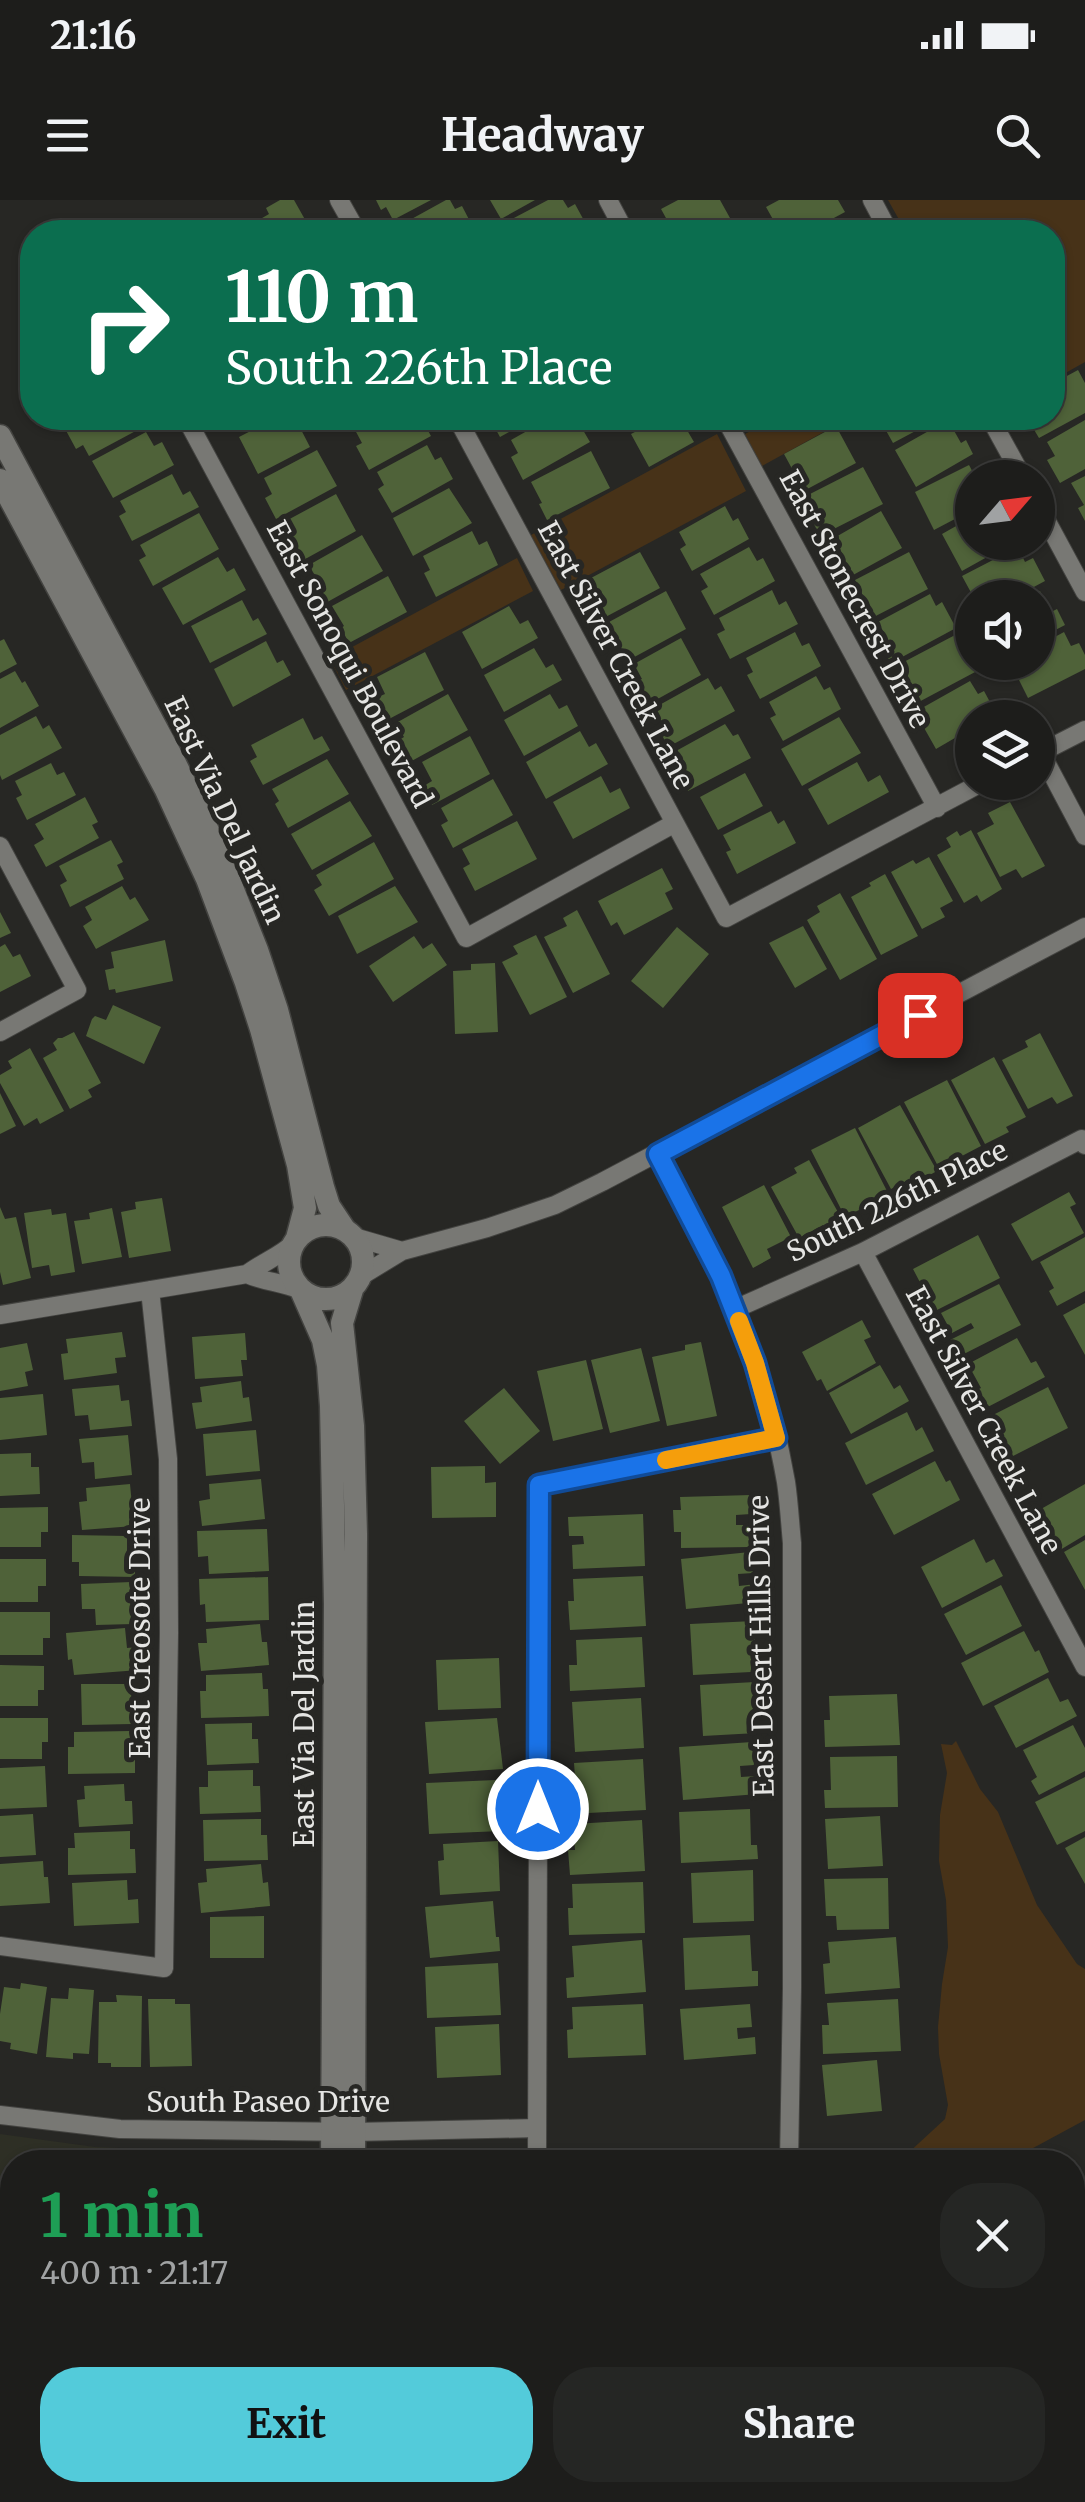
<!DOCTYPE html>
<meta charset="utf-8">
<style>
body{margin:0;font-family:Merriweather,serif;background:#252624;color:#f1f3f6;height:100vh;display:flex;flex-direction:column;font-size:38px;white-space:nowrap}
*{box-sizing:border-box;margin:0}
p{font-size:32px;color:#a0a2a3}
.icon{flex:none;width:55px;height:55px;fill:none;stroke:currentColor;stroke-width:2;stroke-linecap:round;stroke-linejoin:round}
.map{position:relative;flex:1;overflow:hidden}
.details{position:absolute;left:0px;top:1950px;width:1085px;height:352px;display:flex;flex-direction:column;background:#1d1d1b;border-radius:40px 40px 0 0;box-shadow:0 2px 8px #0004,0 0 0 2px #3b3b3a}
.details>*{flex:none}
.guide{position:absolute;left:20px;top:20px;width:1045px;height:210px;border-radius:40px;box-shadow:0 2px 8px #0004,0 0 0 2px #3b3b3a;background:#0b6e4f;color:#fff;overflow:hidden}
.needle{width:65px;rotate:62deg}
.tools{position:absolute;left:955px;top:260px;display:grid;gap:20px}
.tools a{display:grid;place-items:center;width:100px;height:100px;border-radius:50%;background:#1d1d1b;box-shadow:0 2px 8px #0004,0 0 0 2px #3b3b3a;font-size:50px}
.pin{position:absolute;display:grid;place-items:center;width:85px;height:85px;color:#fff;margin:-42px;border-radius:20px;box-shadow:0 5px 15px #0006}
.me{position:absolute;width:110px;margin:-55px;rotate:0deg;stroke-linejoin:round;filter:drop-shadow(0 0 8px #0008)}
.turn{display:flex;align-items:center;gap:35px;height:210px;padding:0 40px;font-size:45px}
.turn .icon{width:130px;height:130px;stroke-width:2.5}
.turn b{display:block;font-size:70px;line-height:85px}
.round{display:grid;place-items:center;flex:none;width:105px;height:105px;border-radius:40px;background:#252624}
.overview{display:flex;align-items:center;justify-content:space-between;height:170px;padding:0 40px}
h1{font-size:60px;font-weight:700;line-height:75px;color:#1e9e55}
.action{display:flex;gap:20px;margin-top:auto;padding:20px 40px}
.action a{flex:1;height:115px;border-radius:40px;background:#53cbda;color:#111;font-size:40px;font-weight:700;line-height:115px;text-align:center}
.action a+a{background:#252624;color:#f1f3f6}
.status{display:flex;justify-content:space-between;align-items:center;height:70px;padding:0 50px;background:#1d1d1b;direction:ltr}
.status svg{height:28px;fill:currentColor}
header{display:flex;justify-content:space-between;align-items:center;height:130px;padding:0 40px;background:#1d1d1b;font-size:45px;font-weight:700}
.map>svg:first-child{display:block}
</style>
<div class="status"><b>21:16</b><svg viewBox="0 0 49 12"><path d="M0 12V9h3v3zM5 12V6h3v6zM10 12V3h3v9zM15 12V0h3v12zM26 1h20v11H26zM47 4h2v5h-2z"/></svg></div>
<header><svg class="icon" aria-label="menu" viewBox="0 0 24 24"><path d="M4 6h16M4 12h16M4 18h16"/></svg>Headway<svg class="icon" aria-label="search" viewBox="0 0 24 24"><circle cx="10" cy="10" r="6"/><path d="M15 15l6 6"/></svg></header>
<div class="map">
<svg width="1085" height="2302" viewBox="0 0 1085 2302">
<rect width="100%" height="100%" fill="#272724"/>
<path fill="#2e2f25" d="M0,1934L95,1947L170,1950L295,1948L311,1951L319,1962H12V2290H360L363,2302H0Z"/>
<path fill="#473218" d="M888,0H1085V162L1053,180L1052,32H906Z
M776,218H849L762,266L745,234Z
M717,234L746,291L561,390L531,335Z
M517,358L533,391L346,490L330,459Z
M956,1541L980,1589L998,1612L1037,1705L1077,1764L1085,1769V1920L1007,1962H906V1955L945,1919L948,1905L939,1854L938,1827L942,1784L948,1747L946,1700L939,1661L940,1615L947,1573L941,1544L952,1545Z"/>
<path fill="#4f6239" d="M280,0H294L312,32H264L257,21L269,14L266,8Z
M376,0H431L393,20L386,7L381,10Z
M446,0H450L455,9L462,6L475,31L401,32L397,27Z
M490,0H535L501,19Z
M548,0H563L568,8L575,4L587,26L576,32H519L512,19Z
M678,0H720L730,18L704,32H665L672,29L661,9Z
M779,0H838L845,12L808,32H788L787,31L780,32L766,7Z
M838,22L844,32H819Z
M1078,170L1085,183V213L1039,238L1027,218H1052V184Z
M76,218H140L145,226L89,256L83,245L76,249L63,225Z
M230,218H264L238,231Z
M276,218H295L310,247L258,274L239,237Z
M342,218H364L347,226Z
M377,218H421L431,236L369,270L356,246L362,243L355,230Z
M493,218H535L500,237L490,219Z
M550,218H568L569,220L576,218L590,242L523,280L511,257L518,253L511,240Z
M608,218H639L615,231Z
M662,218H680L694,242L649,267L631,234Z
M879,218H940L893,243Z
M948,220L961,243L966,240L973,254L916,287L895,250Z
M1085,220V269L1060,283L1047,260L1055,256L1047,242Z
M836,226L856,263L798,294L790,280L796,276L784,254Z
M146,232L154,246L162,242L174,265L113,298L92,261Z
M427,245L435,260L441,257L453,279L392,313L378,289L384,285L377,272Z
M317,250L337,286L276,319L265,298L272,294L264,278Z
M591,251L610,288L547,320L539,304L542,303L531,282Z
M969,265L976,278H972V310L934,330L915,292Z
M863,267L883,304L820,336L809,314L816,310L808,295Z
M172,274L183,295L190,291L199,307L132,341L119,316L126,312L120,301Z
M1085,276V321L1078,308L1084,305L1071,283Z
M449,288L472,323L413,356L393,318Z
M336,294L356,331L298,363L291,348L296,345L284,322Z
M725,306L733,321L738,318L749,339L692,371L680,349L686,345L679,332Z
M881,311L902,348L844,380L834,361L843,355L834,338Z
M199,313L219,349L153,386L139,360L146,356L140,345Z
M972,317V342H1014L962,371L942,334Z
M472,331L479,345L487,341L498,365L436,397L424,373L430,370L423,356Z
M362,335L383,371L322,405L311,385L318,381L309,365Z
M749,347L757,361L763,358L775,381L714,415L701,391L708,387L700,374Z
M1018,347L1025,362L1033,358L1045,381L1013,398H974L962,376Z
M640,352L660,388L598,421L588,403L601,396L591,378Z
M909,352L928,389L866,421L855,399L863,396L855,380Z
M218,357L227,372L234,368L246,390L183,425L162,388Z
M388,376L407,412L349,443L341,428L344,426L332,406Z
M772,390L779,405L786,401L798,424L730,459L717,434L725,430L719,418Z
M666,391L686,429L627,461L609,422Z
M1040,391L1051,412L1057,409L1065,425L1038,439V398H1026Z
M930,394L936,406L942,402L956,428L891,463L883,449L891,445L878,422Z
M242,400L253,421L258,418L267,434L210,463L191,426Z
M509,406L520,424L528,420L538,438L482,469L462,432Z
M795,432L802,446L809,443L821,466L760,499L747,475L753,472L746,458Z
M1064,432L1071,446L1079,443L1085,455V469L1028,498L1010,462H1038V446Z
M957,434L977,471L915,504L898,465Z
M681,438L701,475L645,506L633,483L642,479L634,464Z
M4,439L17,464L0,473V441Z
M266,441L277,463L283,460L291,475L233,507L214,469Z
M534,448L546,468L553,464L562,480L504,512L484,475Z
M425,452L444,490L389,519L378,497L385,494L377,477Z
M15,471L22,483L25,481L39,506L0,528V479Z
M816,476L824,490L830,487L841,509L783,541L770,518L776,515L769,502Z
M708,478L715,490L721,486L735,511L668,547L661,533L666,530L654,508Z
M970,481L978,494L984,491L997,515L992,518H972V528L936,549L923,526L930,522L922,508Z
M448,494L468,530L408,563L396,542L404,537L396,523Z
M550,494L559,509L567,505L578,526L524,556L504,520Z
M36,516L43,529L49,525L62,548L2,580L0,575V535Z
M839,517L861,553L802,586L781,549Z
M303,518L314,540L322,536L330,550L263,585L250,561L257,557L251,545Z
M725,524L733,536L738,534L751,558L688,591L677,569L684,565L676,551Z
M580,531L589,547L596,543L608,564L546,599L526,562Z
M470,536L490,574L432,605L422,587L432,581L422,562Z
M327,559L349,594L288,628L275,604L279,601L272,589Z
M857,562L868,582L880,575L889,592L828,625L808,589Z
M51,563L57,575L64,572L76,595L27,620L16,598L22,595L15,581Z
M745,573L763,606L718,630L700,597Z
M601,576L610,593L620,588L630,608L573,639L553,602Z
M493,579L513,615L453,648L441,625L448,621L441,608Z
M85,597L98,622L92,625L99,638L46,667L34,645L44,639L35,624Z
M350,601L372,636L312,670L291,634Z
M1010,602L1045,666L1022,678L1016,669L1000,677L977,633L994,624L988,613Z
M771,611L778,624L784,620L796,643L737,674L726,652L731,650L723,635Z
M517,621L537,659L475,691L463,668L470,664L462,649Z
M971,630L1002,689L981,702L977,695L964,703L937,655L951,647L946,638L957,631L960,636Z
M111,640L123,662L117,665L124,679L70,707L60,685L67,681L59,666Z
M374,642L394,679L329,716L314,690L322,685L316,675Z
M929,657L953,701L940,708L945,717L922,729L891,672L913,660L916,664Z
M662,668L673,689L665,693L673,709L624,735L617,722L611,726L598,701Z
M885,674L918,736L881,755L851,697L871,686L869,683Z
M122,686L130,700L135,697L149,720L96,749L83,726L92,720L85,707Z
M395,686L418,722L357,754L338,716Z
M840,693L877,759L840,780L807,720L820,712L817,706Z
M577,710L610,774L573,793L544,737L567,726L563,718Z
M0,712L11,733L0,738Z
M803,726L827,769L795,788L769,743Z
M677,727L709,754L663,808L631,781Z
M536,735L567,797L530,815L502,762L518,754L513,746Z
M414,736L423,749L432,743L447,765L393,802L369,766Z
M165,740L173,781L116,793L115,789L109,790L105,770L114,768L111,752Z
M5,744L13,757L20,754L31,776L0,792V747Z
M495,763L498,832L455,834L453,771L471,770V764Z
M113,805L161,827L144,864L86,836L92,819L95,816L106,820Z
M74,832L101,883L88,890L92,897L70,909L43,858L57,850L53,843L58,838H62Z
M1040,833L1073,896L1057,904L1052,897L1028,909L1002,860L1028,847L1025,841Z
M30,848L64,911L40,924L37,918L24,926L0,883V875L12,868L8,861Z
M994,857L1026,917L1006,927L1009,932L985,944L951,880Z
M947,880L981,946L939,968L904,902Z
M0,893L16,926L0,934Z
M900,905L937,971L915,983L912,978L891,989L858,928Z
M855,928L889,995L845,1017L811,950Z
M809,960L844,1023L827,1033L823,1025L799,1038L771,987L797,973L794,968Z
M764,985L791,1037L767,1049L771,1058L753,1068L722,1007Z
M1069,992L1076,1004L1070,1007L1084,1033L1032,1061L1011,1024Z
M162,998L171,1051L129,1058L121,1012L136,1009L135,1002Z
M0,1007L5,1019L16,1017L31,1078L3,1085L0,1072Z
M112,1008L122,1057L82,1064L74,1021L90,1019L89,1013Z
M51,1009L52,1015L66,1013L75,1072L51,1076L49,1065L32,1068L24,1013Z
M978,1035L1000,1078L935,1111L913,1069Z
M1085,1037V1091L1057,1106L1049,1091L1054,1088L1040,1062Z
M999,1084L1021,1125L954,1159L946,1142L974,1128L971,1123L952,1133L941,1113Z
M1085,1103V1155L1063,1115Z
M862,1120L871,1137L864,1140L876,1163L827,1191L821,1179L817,1181L802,1152Z
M122,1132L126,1157L115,1158L117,1173L64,1180L61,1154L68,1153L66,1139Z
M245,1133L247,1160H241L243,1176L195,1179L192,1137Z
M1017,1138L1031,1163L1036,1161L1045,1177L982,1210L973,1192L981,1188L968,1164Z
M701,1142L717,1216L667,1226L652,1157L685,1150V1145Z
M27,1143L33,1170L25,1172L28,1186L0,1191V1148Z
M641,1148L660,1221L610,1233L591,1160Z
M586,1160L603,1229L553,1241L537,1171Z
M880,1165L894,1189L900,1185L909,1201L851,1234L829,1193Z
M241,1181L243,1198L249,1197L252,1221L196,1229L192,1203L202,1202L200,1187Z
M119,1185L121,1201L129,1200L132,1226L90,1230L88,1215L75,1216L72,1189Z
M1048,1187L1068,1228L1013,1256L993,1215Z
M504,1188L540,1231L500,1264L464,1221Z
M43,1194L47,1235L0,1240V1198Z
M907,1212L916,1231L922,1227L934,1251L866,1285L845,1243Z
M256,1230L260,1271L206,1276L203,1234Z
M128,1235L132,1275L95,1279L94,1262L82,1263L79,1239Z
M31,1253V1267H39L40,1294L0,1296V1254Z
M935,1261L946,1282L950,1280L960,1300L894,1335L872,1294Z
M485,1266V1283L496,1282V1317L432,1318L431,1267Z
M261,1279L265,1319L202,1326L199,1301L210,1299L209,1284Z
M130,1284L134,1326L82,1330L79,1302L87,1301L86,1288Z
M1085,1284V1335L1055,1353L1047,1339L1055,1335L1041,1309Z
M751,1295V1314L736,1315V1325H749L750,1347L681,1348V1332H674L673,1310H681L680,1297Z
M48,1307V1332H41V1347H0V1308Z
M643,1314L645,1366L573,1369L572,1345L584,1344L583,1336H569L568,1317Z
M267,1329L269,1371L209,1374L208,1356L198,1357L197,1331Z
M72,1335L127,1336V1352H135V1377L79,1376V1362H72Z
M974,1339L986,1363L994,1359L1003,1376L942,1408L921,1367Z
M1085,1340V1390L1064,1352Z
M750,1352L753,1373L738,1374L739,1386L756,1384L758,1402L686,1409L681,1359Z
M0,1359H46V1386H38V1402H0Z
M643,1376L646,1426L570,1430L568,1401H574L573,1379Z
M268,1377L269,1420L206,1422L205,1404L200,1405L199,1379Z
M131,1382L133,1424L96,1425L95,1409H82L81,1384Z
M1001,1385L1022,1426L966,1455L944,1414Z
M0,1412H50V1438H43V1455H0Z
M754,1421L756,1460H751V1472L693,1475L690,1424Z
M260,1424L262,1442H267L269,1465L201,1471L198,1443H207L206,1429Z
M125,1428L127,1448L137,1447L139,1470L74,1475L72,1459L68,1460L66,1433Z
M1024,1431L1035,1452L1039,1450L1049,1472L983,1506L961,1463Z
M642,1437L645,1487L570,1491L569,1465H577L576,1440Z
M499,1458L501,1508L438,1510L436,1460Z
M0,1465L44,1466V1490H38V1506H0Z
M262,1473L263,1489H268L269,1516L201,1518L200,1491H206V1475Z
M1048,1478L1060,1502L1068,1499L1077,1516L1016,1548L994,1506Z
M755,1482L757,1533L703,1536L700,1485Z
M81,1484H131L132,1524L82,1525Z
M897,1494L900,1545L825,1547L824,1520H830L829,1496Z
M641,1498L644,1548L575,1552L572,1502Z
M0,1518H48V1542H42V1559H0Z
M497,1518L503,1569L429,1574L425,1522Z
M252,1523V1539H258L259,1563L207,1565L205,1524Z
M1073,1525L1085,1548V1571L1039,1595L1031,1581L1037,1577L1023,1550Z
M130,1531V1547H135V1573L68,1574V1547H74V1532Z
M752,1542L754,1565L740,1566L741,1577L756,1576L758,1594L683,1600L679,1547Z
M897,1556L898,1607L825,1608L824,1590H831L830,1557Z
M643,1559L646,1610L569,1614L568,1592L576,1591L574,1563Z
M45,1566L47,1607L0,1609V1568Z
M253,1570V1586H260L261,1612L200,1614L199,1587H208V1571Z
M1085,1577V1631L1057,1645L1035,1602Z
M496,1580L502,1631L429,1634L426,1583Z
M124,1584L125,1601H132L133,1624L79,1627L77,1600L85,1599L84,1586Z
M750,1609L751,1645H757L758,1659L681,1663L679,1612Z
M33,1614L36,1655L0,1657V1616Z
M880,1616L883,1666L828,1669L825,1619Z
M261,1619V1635H267L268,1660L204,1661L203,1620Z
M642,1620L645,1671L570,1675L568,1650H575L573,1624Z
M130,1631V1649H135L136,1673L68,1675V1648H75L74,1633Z
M1085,1637V1684L1065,1648Z
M498,1641L500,1691L440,1695L438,1661L444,1660L443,1644Z
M43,1661L44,1677H48L50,1703L0,1706V1664Z
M261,1664L263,1683L268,1682L270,1706L201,1713L198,1683L207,1682L206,1669Z
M753,1670L754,1721L693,1723L691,1673Z
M888,1678L889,1729L837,1730L836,1716H826L824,1679Z
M127,1680L128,1700L138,1699L139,1723L74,1726L72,1683Z
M643,1682L645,1733L569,1735L568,1708H573L572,1684Z
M493,1701L496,1737H499L500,1751L430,1758L425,1707Z
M264,1716V1758H210V1717Z
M750,1735L752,1771H758V1786L685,1790L683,1738Z
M896,1737L900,1788L825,1794L823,1764L830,1763L828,1742Z
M642,1740L646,1792L567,1798L566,1778L574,1777L572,1746Z
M498,1763L501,1815L427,1818L425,1767Z
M21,1783L47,1787L37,1854L10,1849L11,1843L0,1841V1814L4,1787L20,1789Z
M69,1788L94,1790L89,1854L73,1853V1859L46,1857L51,1798L68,1799Z
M116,1795L142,1796L141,1867H111V1863H98L99,1802H117Z
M148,1799H175V1804H190L192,1866L150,1867Z
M898,1799L901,1851L823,1854L822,1825H829L827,1803Z
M643,1804L646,1855L568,1858L567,1830L573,1829L572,1807Z
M750,1804L752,1827L737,1828L738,1839L755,1837L756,1854L684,1860L680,1809Z
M499,1824L501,1875L437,1878L435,1827Z
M877,1860L882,1911L827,1916L822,1865Z
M1085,1994V2066L1082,2068L1072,2051V2001Z
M12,2074V2215L0,2217V2075Z
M1072,2229L1085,2253V2275L1072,2281Z
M1085,2288V2302H1059Z
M122,2290H188L190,2302H123Z
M531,2290H546L551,2302H501Z
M627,2290H671L642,2302H629L624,2291Z
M800,2290H823L828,2302H776Z
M951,2290H986L992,2302H927Z
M1031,2290H1056L1037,2300Z"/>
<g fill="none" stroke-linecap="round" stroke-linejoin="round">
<g stroke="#434340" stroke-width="20">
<path id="minor" d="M339,0L357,32
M608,0L625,32
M872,0L889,32
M186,218L466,738L675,623
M457,218L726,718L983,582
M725,218L937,608
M990,218L1023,278
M1038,305L1085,392
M1041,553L1085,636
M1038,554L1085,530
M0,646L77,790L0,832
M658,954C679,995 702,1035 722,1077C751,1142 774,1212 786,1282C789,1302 790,1323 792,1343V1788L789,1962
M354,1037L402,1051
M863,1052L1085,1467
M247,1074C264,1082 282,1082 300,1090
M361,1076L402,1051L487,1028L555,1005L602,982L1085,727
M735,1109L863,1052L1082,939L1085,945
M0,1115L247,1074C263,1062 280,1056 294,1043
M0,1746L164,1768L169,1433L168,1259L150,1090
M0,1915L120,1929L354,1932L537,1928
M537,1962L539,1285L776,1238
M1072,2113L1085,2106
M1072,2144L1085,2167
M589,2290L594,2302
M862,2290L868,2302"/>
</g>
<g stroke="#434340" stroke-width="25">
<path id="tertiary" d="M0,236L174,561L216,647L257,750L277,810L323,987L329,1006L345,1030
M0,280L165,588L207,679L246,783L261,829L298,965L305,1008L297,1038
M289 1062a37 37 0 1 1 74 0a37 37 0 1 1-74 0Z
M301,1090L323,1140L328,1165L331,1206L335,1404L332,1962
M352,1090L342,1123L353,1226L356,1334L354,1962
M373,2290L377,2302
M396,2290L399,2302"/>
</g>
<use href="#minor" stroke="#787874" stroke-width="18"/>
<use href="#tertiary" stroke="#787874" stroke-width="22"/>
</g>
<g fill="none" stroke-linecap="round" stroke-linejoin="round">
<g stroke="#114b97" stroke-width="25">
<path id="route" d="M538,1609L539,1285L776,1238L755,1163L721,1076L658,954L920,815"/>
</g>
<use href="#route" stroke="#1a73e8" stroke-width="18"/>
<path stroke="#f59e0b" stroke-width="18" d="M666,1260L776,1238L755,1163L739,1121"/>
</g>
<g text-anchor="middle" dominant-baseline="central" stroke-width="10" stroke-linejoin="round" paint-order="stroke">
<g font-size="28" fill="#e5e5e3" stroke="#272724">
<text transform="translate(855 399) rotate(62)">East Stonecrest Drive</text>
<text transform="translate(616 455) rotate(62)">East Silver Creek Lane</text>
<text transform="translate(350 464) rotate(62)">East Sonoqui Boulevard</text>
<text transform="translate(225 610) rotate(65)">East Via Del Jardin</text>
<text transform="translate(897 1001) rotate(-26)">South 226th Place</text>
<text transform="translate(984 1220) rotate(62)">East Silver Creek Lane</text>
<text transform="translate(140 1428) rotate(-90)">East Creosote Drive</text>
<text transform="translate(761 1446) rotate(-91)">East Desert Hills Drive</text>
<text transform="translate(304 1524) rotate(-90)">East Via Del Jardin</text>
<text x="268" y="1902">South Paseo Drive</text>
</g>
</g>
</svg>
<div class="tools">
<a><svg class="needle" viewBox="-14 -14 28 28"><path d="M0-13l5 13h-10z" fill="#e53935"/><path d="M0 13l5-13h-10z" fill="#a0a2a3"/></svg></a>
<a><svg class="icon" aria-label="sound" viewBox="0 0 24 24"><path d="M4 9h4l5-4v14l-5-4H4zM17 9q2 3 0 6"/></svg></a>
<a><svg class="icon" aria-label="layers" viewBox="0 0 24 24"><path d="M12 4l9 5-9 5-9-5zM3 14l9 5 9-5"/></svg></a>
</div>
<div class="pin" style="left:920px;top:815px;background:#d93025"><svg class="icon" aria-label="arrive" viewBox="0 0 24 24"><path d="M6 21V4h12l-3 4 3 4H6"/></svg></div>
<svg class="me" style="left:538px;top:1609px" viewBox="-20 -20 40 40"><circle r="17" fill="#1a73e8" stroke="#fff" stroke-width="3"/><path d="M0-11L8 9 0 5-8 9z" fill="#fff"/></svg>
<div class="guide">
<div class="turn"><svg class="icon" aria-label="right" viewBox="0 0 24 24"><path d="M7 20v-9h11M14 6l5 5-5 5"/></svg><div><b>110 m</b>South 226th Place</div></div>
</div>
<section class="details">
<div class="overview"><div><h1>1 min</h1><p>400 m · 21:17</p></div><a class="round"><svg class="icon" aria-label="close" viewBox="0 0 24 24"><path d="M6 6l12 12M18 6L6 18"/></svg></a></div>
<div class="action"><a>Exit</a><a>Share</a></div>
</section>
</div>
